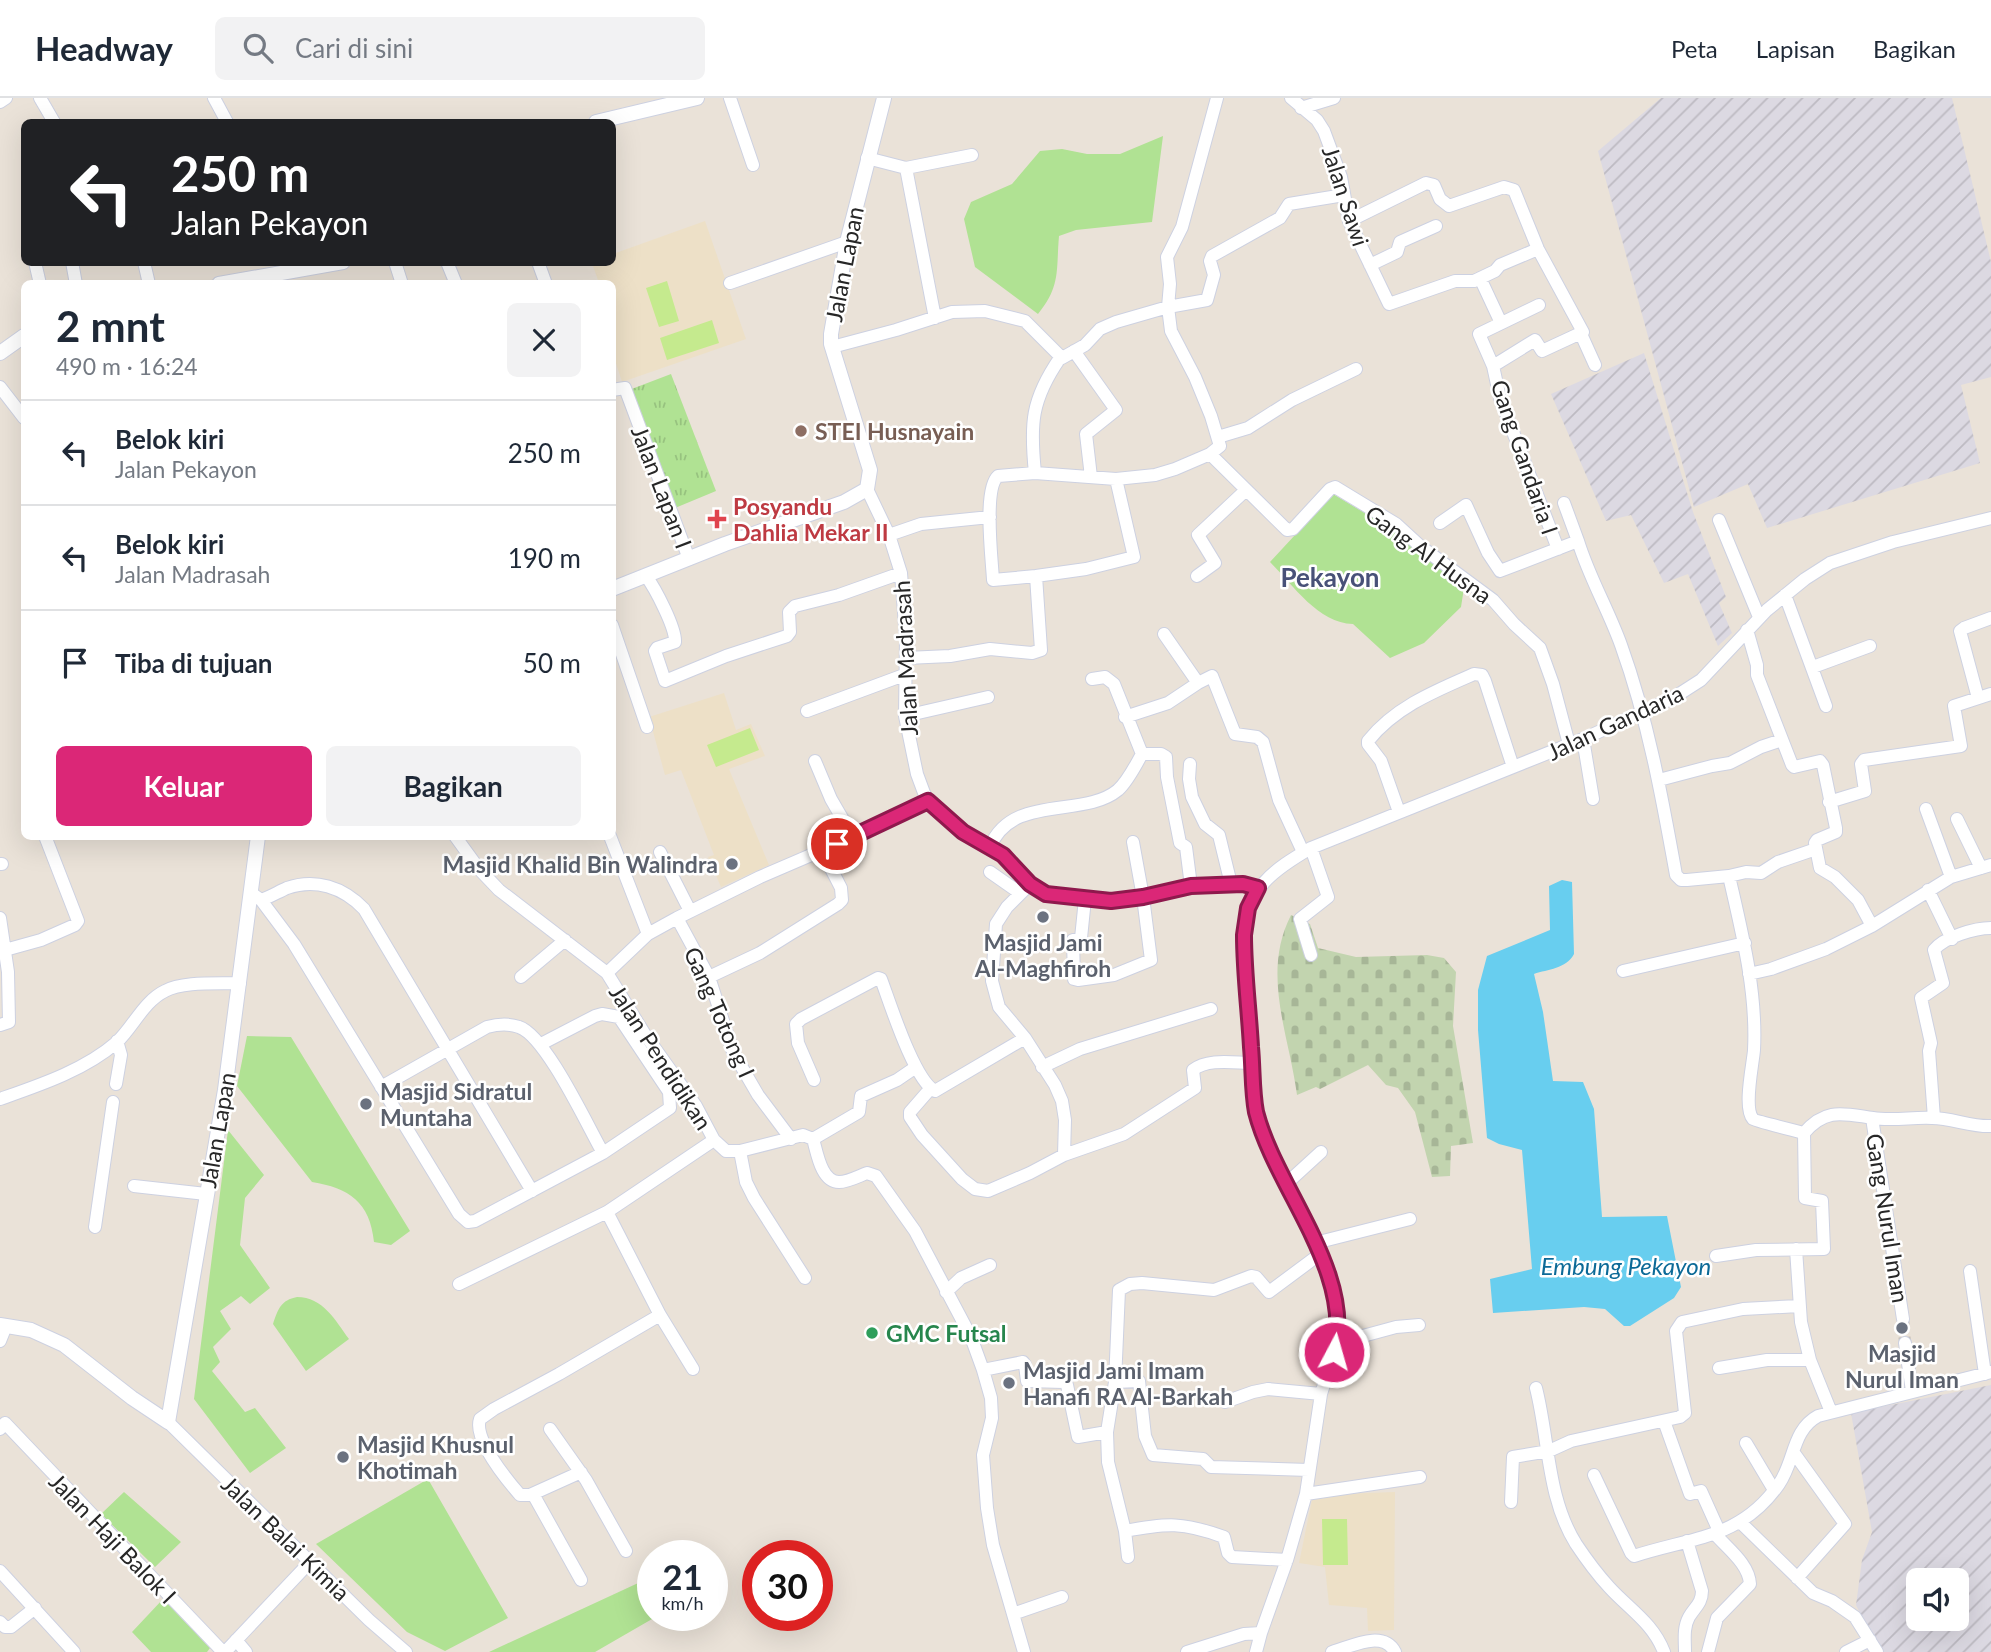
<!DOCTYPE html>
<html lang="id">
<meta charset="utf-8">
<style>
body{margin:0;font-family:Lato,sans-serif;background:#f2f2f3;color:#1f2937;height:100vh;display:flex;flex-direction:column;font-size:26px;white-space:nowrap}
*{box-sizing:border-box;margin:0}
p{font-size:23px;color:#747a83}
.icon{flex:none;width:38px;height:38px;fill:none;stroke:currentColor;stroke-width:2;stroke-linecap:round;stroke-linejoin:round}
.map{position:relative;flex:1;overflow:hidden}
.drawer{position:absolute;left:21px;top:182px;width:595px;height:560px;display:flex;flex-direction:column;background:#fff;border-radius:10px;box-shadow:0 7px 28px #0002}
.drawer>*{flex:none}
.banner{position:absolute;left:21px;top:21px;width:595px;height:147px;border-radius:10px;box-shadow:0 7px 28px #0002;background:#202124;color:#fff;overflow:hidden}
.fabs{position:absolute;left:1906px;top:1470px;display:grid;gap:14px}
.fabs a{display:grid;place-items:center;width:63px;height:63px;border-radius:10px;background:#fff;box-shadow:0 7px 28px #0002;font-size:35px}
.speed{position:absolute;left:637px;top:1442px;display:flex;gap:14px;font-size:35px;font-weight:700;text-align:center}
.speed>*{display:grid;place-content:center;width:91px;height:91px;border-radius:50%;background:#fff;box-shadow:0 7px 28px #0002;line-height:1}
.speed small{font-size:18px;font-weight:400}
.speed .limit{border:10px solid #d22;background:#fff;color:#111}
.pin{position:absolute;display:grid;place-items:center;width:60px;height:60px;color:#fff;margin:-30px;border:4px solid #fff;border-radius:50%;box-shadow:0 2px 7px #0007}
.me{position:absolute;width:77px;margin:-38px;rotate:6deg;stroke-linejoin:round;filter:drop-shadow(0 0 5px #0008)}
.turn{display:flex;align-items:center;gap:24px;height:147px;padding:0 35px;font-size:32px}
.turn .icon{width:91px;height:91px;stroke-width:2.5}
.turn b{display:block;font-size:49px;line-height:60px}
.round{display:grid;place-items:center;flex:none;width:74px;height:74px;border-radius:10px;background:#f2f2f3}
.summary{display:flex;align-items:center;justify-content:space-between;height:119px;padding:0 35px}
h1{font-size:42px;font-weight:700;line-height:52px}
.button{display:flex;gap:14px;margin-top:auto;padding:14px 35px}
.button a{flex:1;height:80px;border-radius:10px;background:#db2777;color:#fff;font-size:28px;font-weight:700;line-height:80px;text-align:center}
.button a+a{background:#f2f2f3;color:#1f2937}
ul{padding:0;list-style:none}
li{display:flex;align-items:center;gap:21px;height:105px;padding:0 35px;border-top:2px solid #e0e1e3}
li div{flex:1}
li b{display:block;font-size:26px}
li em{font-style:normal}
header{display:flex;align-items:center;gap:42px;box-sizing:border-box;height:98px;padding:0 35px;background:#fff;border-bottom:2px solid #e0e1e3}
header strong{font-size:33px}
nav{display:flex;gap:38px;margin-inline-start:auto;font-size:24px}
.search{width:490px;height:63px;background:#f2f2f3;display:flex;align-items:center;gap:18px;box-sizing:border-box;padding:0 24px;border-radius:10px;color:#747a83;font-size:26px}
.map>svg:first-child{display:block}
</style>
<header>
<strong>Headway</strong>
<div class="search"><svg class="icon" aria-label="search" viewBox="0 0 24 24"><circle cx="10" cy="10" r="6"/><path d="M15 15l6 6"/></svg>Cari di sini</div>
<nav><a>Peta</a><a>Lapisan</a><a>Bagikan</a></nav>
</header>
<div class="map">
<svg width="1991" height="1554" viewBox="0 0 1991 1554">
<defs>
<pattern id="industrial-furrows" width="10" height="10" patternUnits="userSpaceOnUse" patternTransform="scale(1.75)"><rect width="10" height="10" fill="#dcd9e2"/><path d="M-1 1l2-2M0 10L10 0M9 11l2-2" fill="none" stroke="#bdbac2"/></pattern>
<pattern id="cemetery-stones" width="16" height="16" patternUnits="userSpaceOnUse" patternTransform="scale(1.75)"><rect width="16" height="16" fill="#c2d4af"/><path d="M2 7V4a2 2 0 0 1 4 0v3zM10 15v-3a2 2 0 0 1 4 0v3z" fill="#a7b697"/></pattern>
<pattern id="park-tufts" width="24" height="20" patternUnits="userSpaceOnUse" patternTransform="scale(1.75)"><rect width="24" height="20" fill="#b0e293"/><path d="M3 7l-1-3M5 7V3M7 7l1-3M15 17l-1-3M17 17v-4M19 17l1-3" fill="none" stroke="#97c27f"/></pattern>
</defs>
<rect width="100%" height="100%" fill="#eae2d8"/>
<path fill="url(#industrial-furrows)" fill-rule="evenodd" d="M1661,0H1952L1991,164V279L1961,287L1980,365L1767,430L1748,386L1694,409L1598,53Z
M1644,255L1693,414L1726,499L1719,505L1732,535L1718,548L1688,476L1664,485L1631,417L1606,423L1551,296Z
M1991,1287V1554H1879L1856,1507L1862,1462L1872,1434L1851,1315ZM1918,1482H1956V1521H1918Z"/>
<path fill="#ede0c7" d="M705,123L746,241L622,284L613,256V232L614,231L612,186L599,185L592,165L612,164L613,156Z
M724,595L736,632L751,626L765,658L729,671L769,767L721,789L708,759L714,757L681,672L665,677L649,619Z
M1395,1394L1394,1532L1368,1533L1367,1510L1329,1507L1325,1469L1299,1465L1313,1397Z"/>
<path fill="#b0e293" d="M1163,38L1152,124L1076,132L1059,138C1056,172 1061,188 1038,216L975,169L964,121L971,104L1012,86L1040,53L1062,51L1087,56H1120Z
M1333,396L1400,436L1464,490L1461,509L1424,545L1390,560L1353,526C1318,525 1294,488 1270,464Z
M247,938L291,939L410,1133L391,1147L374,1144C370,1104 349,1090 312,1084L237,988Z
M228,1032L264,1077L245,1100L240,1147L270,1190L250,1206L241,1198L220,1213L231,1231L213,1249L220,1264L212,1273L245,1314L255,1310L286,1350L250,1375L194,1301Z
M297,1199C323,1199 335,1222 349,1241L306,1273L273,1226C278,1211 281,1202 297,1199Z
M428,1381L508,1520L445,1553L407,1534L316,1446Z
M124,1394L181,1444L155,1469L101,1416Z
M649,1480L653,1488V1517H659L595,1554H489Z
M163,1501L210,1550L207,1554H151L132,1534Z"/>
<path fill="url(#cemetery-stones)" d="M1291,817L1310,826L1318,850L1356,859L1427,857L1444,860L1456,874L1453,928L1473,1045L1451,1048L1450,1078L1432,1079L1415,1014L1398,990L1386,987L1368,967L1320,991L1316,989L1297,997C1289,936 1261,876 1291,817Z"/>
<path fill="url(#park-tufts)" d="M671,276L716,393L675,410L629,292Z"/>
<path fill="#c5ea8e" d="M667,183L679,223L659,229L646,190Z
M712,222L719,245L667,262L660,240Z
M750,630L759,652L716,669L707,647Z
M1322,1421H1347L1348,1467H1323Z"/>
<path fill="#68ceef" d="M1562,782L1572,784L1574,856C1566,871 1548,871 1534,876L1543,914L1553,983L1583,984L1594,1011L1602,1119L1667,1118L1681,1189L1674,1200L1630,1228H1624L1605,1211L1584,1209L1493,1215L1490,1181L1532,1171L1522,1052L1499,1046L1487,1040L1478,932V892L1487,858L1550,832L1549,788Z"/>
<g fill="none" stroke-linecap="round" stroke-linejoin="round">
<path stroke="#c3bdb5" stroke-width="12" stroke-dasharray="12 6" stroke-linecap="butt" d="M1903,1221L1905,1245"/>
<g stroke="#cdd1e1" stroke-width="14">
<path id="minor" d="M40,0L54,24
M214,0L227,24
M730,0L753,67
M1217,0L1182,129L1167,159L1170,186L1168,209L1171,233L1195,279L1211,318L1220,348L1210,356L1287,432L1293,431L1330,391L1335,389L1396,426L1420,448L1493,502L1514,526L1540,550L1553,586L1569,646
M1291,0L1317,22L1324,33L1341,79L1349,123L1389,206L1455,183H1474L1495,173L1500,167L1538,151
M0,4L6,0
M1301,10L1334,0
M867,60L906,70L972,57
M906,70L935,220
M1349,123L1426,85L1434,87L1440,101L1449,108L1504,89L1514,92L1538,151L1583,234L1542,253L1535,242L1493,268L1500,300L1558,451
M35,164L40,186
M72,164L76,186
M144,164L149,186
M395,164L402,186
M447,164L456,186
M538,164L546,186
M1370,167L1397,154L1400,144L1436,128
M1480,180L1501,225
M730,185L847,144
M1581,236L1595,267
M832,249L896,232L952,214L985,213L1025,223L1062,260L1085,247L1100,231L1116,224L1168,209L1207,202L1214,177L1210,163L1212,158L1280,120L1289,106L1344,97
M1074,253L1116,312L1086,336L1091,379
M1493,268L1479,236L1539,207
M0,289L24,320
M612,292L625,290L689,461
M1218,339L1248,330L1292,302L1356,271
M1035,375C1030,326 1031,302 1060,260
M867,391L889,437L901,475L906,541L905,618L917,676L927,703L963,734L1003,757L1030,786L1046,796L1111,803L1143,799L1191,788L1243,786L1258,790
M1564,405L1578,443
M1719,422L1759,519
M1440,425L1466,407L1488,455L1500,473L1578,443C1589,479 1608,511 1621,547C1648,622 1662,699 1676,777L1681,782H1687L1729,778C1742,835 1757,893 1754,952C1753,966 1743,1010 1753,1021C1755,1023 1797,1033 1804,1035C1826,1009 1844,1016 1873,1020C1892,1023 1913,1019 1932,1020C1952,1020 1971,1029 1991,1028
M889,437L921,426L990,419
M646,478C655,490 676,530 675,544L657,550L655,553L665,583L726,558L787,538L790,534L789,514L795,508L839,497L901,475
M1036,478L1086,471L1134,459L1116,381
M1197,478L1215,465L1198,437L1246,392
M1785,497L1826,608
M612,527L647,629
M1747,532L1757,567V577L1792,667L1794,669L1820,663L1823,667L1836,730V734L1817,742L1815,745L1820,770L1835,779L1858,802L1872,828
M906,560L950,558L990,551L1032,555L1041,552L1036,478L993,482C992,461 983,391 998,378L1035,375L1116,381L1155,377L1175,371L1210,356
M1813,569L1870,548
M1092,581L1105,579L1114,586L1142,656
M1198,585L1212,578L1235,636L1257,639L1263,644L1279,702L1303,754
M1978,600L1960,533L1964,530L1991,520
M807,613L904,577
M905,618L988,599
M1125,619L1168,605L1198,585L1164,536
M1583,641L1593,701
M1142,656H1161L1166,659L1167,679L1180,745L1186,749L1191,788
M815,663L831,701L853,739
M1190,666L1189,681L1192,699L1205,726L1219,737L1231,786
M1659,682L1712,668L1730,665L1761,649L1782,642
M1829,704L1865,693L1861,666L1864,662L1961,648L1954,608L1991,596
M1926,711L1951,779
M1399,714L1381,663L1368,646V643C1395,609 1435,593 1474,576L1482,577L1485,583L1513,669
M1957,721L1981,770
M455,738L479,771L499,792L607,875L644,935L696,1008L714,1042L726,1053H740L803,1037L813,1041C817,1054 821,1084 839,1084C848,1084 859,1078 867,1075L876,1078L915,1133L971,1239L983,1272L991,1300L992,1320L983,1357L987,1410L993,1447L1024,1554
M610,738L648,836
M990,749C1012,695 1083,721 1118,692C1128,683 1135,668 1142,656
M1311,750L1328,799L1300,821L1311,857
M660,754L690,813
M0,766H2
M990,774L1020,795
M1729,778L1746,774L1761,775L1778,764L1816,751
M1030,786L1007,809L996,826L992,883L999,909L1025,940L1055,987L1062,1003L1065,1022L1064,1057
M1928,792L1952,841
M251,795L261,802L294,846L459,1116L468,1124L475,1123L603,1055L670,1010L669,994L619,919L602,916L595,918L541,946
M1085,801L1081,840L1073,842L1074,881L1078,882L1114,877L1151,862L1143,799L1133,744
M261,802C270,799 278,794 287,790C315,780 343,789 364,811L532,1093
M0,820L8,874L9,924L0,927
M677,820L709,879L733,954L758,997L791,1041
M5,852L41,842L75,827L78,823L45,738
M1623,873L1745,845
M607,875L648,836L677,820L760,779L853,739L927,703
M1749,876L1771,871L1826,851L1872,828L1951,779L1991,767
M521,879L565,842
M709,879L760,855L838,806L842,802L841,790L822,753
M1042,969L1080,951L1211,911
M814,982L798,945L796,926L801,921L878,880L881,881C890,905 914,982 935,993L1025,940
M116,986L121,957L117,943
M381,989L487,929C498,926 508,925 519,929C546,938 587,1027 603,1055
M930,991L910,1014V1019L922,1037L962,1081L975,1091L988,1093L1030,1075L1064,1057L1124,1036L1195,990L1193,972C1208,960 1234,965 1252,965
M0,1001C40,987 85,972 117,944C133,929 144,903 165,893C183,883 219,886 240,885
M1872,1020L1903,1221
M1934,1020L1929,953L1931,945L1921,900L1943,885L1934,852C1944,839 1975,830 1991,830
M813,1041L859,1014L861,998L897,982L916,969
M740,1053L746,1084L754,1100L805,1180
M1286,1086L1321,1054
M134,1088L206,1096
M607,1114L660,1217L693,1271
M95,1129L113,1004
M1315,1145L1410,1121
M1796,1151L1801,1224L1810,1262L1831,1314
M1716,1158L1756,1152L1824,1151L1822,1103L1805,1100L1804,1035
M1970,1173L1985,1276
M459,1186L607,1114L714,1042
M946,1194L961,1180L990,1167
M0,1243L6,1228
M1337,1245L1396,1229L1419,1227
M1905,1245L1912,1293
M1719,1270L1767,1262H1810
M983,1272L1023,1264L1025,1267L1027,1283L1064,1284L1067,1287L1078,1339L1107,1334
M1115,1284L1139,1283L1145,1338L1153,1357L1203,1361L1211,1369L1309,1372
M1536,1290C1549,1341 1547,1400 1576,1446C1586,1461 1597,1476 1609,1489C1629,1511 1653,1525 1664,1554
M1225,1304L1253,1294L1268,1291L1321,1296
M1664,1323L1690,1396L1701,1393L1719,1433
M168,1324L369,1522L406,1554
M0,1331L5,1325L223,1554
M550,1331L586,1382L626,1453
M1746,1345L1774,1392
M1794,1355L1845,1426L1797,1480
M581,1374L530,1397H520C507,1382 473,1341 480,1321L494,1311L559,1276L660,1217
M1594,1377L1631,1455L1634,1458C1692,1439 1741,1441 1779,1386C1795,1363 1792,1332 1818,1318L1991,1274
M533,1396L581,1482
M1306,1396L1420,1379
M1511,1404L1513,1359L1549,1353L1571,1343L1680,1319L1685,1315L1676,1233L1682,1224L1743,1211L1799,1208
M1741,1425L1813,1495L1832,1503L1855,1519L1877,1554
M1125,1433L1108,1364L1107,1334L1115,1284L1119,1192L1130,1186L1142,1185L1214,1192L1251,1178L1256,1179L1269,1194L1320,1156
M1128,1459L1125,1433C1167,1425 1183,1424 1224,1439L1228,1455L1232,1459L1287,1462
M0,1473L74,1554
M1013,1516L1062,1499
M0,1524L5,1529H11L35,1510
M236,1542L246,1554
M225,1554L310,1464
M1187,1554L1244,1536L1261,1535
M1256,1554L1261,1535L1287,1462L1306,1396L1321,1296L1337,1245L1339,1225L1331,1189L1320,1156L1265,1043L1256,1011L1244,837C1247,790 1273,772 1311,750L1583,641L1673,600L1701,582L1767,512L1805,481L1830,465L1893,444L1991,420
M1332,1554C1350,1549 1383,1531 1395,1554
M1685,1554C1685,1542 1683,1530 1689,1519C1695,1509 1702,1505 1702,1493L1687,1443
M1708,1554L1717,1520L1750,1486C1749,1466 1728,1451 1715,1436
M1846,1554L1870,1542"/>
</g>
<g stroke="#cdd1e1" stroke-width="16">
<path id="tertiary" d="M596,24L697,0
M219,186L343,164
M0,255L24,238
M612,491L725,446L844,404L867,391L870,372L831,246V236L847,144L884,0
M0,1227L31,1232L64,1247L132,1300L168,1324L225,992L258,738"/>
</g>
<use href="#minor" stroke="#fff" stroke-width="12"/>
<use href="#tertiary" stroke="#fff" stroke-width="14"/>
</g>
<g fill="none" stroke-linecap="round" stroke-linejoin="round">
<g stroke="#8e194d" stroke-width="18">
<path id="route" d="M837,746L928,703L963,734L1003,757L1030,786L1046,796L1111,803L1143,799L1191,788L1243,786L1258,790L1248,810L1244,837C1244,874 1249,912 1251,949C1253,970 1252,993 1256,1014C1275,1089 1355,1175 1334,1254"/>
</g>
<use href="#route" stroke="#db2777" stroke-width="12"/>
</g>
<circle fill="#8d6e63" stroke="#fff" stroke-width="2.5" cx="801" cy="333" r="7"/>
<path fill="#e0444e" stroke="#fff" stroke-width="2.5" d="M713.5 410.5h7v7h7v7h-7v7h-7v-7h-7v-7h7z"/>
<g fill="#6b7280" stroke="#fff" stroke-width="2.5">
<circle cx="732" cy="766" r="7"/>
<circle cx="1043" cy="819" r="7"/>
<circle cx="366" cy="1006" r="7"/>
<circle cx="1902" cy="1230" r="7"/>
<circle cx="1009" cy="1285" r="7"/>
<circle cx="343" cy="1359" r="7"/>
</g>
<circle fill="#2e9e5b" stroke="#fff" stroke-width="2.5" cx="872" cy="1235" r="7"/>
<g text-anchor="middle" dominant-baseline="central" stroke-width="5" stroke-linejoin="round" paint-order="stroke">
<g font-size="23" fill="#272727" stroke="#fff">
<text transform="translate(1346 98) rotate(72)">Jalan Sawi</text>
<text transform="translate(844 166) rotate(-79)">Jalan Lapan</text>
<text transform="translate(1525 359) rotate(71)">Gang Gandaria I</text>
<text transform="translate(662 389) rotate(69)">Jalan Lapan I</text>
<text transform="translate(1429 456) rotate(36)">Gang Al Husna</text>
<text transform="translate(905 560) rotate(-93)">Jalan Madrasah</text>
<text transform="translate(1615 624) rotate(-25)">Jalan Gandaria</text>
<text transform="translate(720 914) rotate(66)">Gang Totong I</text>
<text transform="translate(661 959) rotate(57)">Jalan Pendidikan</text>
<text transform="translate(217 1032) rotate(-80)">Jalan Lapan</text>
<text transform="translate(1888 1120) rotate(81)">Gang Nurul Iman</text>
<text transform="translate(113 1440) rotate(46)">Jalan Haji Balok I</text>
<text transform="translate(286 1440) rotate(44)">Jalan Balai Kimia</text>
</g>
<g font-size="23" font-weight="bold" fill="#785e54" stroke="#fff" text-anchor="start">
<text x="815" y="333">STEI Husnayain</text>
</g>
<g font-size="23" font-weight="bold" fill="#be3a42" stroke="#fff" text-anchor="start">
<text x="733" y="408">Posyandu<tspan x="733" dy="26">Dahlia Mekar II</tspan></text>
</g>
<g font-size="23" font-weight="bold" fill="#5b616d" stroke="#fff" text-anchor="start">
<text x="718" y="766" text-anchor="end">Masjid Khalid Bin Walindra</text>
<text x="1043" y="844" text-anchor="middle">Masjid Jami<tspan x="1043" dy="26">Al-Maghfiroh</tspan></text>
<text x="380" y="993">Masjid Sidratul<tspan x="380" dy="26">Muntaha</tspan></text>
<text x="1902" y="1255" text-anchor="middle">Masjid<tspan x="1902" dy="26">Nurul Iman</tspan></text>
<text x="1023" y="1272">Masjid Jami Imam<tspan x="1023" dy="26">Hanafi RA Al-Barkah</tspan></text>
<text x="357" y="1346">Masjid Khusnul<tspan x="357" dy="26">Khotimah</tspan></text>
</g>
<g font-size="23" font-weight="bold" fill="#27864d" stroke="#fff" text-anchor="start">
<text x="886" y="1235">GMC Futsal</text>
</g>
<g font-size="24" font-style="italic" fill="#0c6a97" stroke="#fff">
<text x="1626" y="1167">Embung Pekayon</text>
</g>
<g font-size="26" font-weight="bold" fill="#485178" stroke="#fff">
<text x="1330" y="479">Pekayon</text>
</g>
</g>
</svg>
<div class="fabs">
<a><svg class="icon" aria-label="sound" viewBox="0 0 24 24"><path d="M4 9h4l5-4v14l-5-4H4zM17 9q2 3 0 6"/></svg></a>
</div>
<div class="speed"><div>21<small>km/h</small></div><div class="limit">30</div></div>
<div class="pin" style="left:837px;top:746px;background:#d93025"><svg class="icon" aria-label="arrive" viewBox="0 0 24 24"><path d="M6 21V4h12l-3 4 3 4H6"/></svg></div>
<svg class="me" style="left:1334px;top:1254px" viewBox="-20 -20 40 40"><circle r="17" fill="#db2777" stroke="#fff" stroke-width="3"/><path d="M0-11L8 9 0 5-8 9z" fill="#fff"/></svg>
<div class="banner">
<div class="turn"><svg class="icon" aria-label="left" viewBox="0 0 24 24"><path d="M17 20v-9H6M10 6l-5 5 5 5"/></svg><div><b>250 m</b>Jalan Pekayon</div></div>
</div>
<section class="drawer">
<div class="summary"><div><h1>2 mnt</h1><p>490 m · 16:24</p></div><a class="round"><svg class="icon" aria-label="close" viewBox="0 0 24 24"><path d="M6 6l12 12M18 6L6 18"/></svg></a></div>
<ul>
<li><svg class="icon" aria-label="left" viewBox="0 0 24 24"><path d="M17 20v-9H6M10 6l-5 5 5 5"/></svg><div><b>Belok kiri</b><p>Jalan Pekayon</p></div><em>250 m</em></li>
<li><svg class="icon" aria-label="left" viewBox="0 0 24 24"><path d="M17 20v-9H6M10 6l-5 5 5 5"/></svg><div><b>Belok kiri</b><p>Jalan Madrasah</p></div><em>190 m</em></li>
<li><svg class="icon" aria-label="arrive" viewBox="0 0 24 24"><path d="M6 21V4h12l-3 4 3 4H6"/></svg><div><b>Tiba di tujuan</b></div><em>50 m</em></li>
</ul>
<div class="button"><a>Keluar</a><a>Bagikan</a></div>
</section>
</div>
